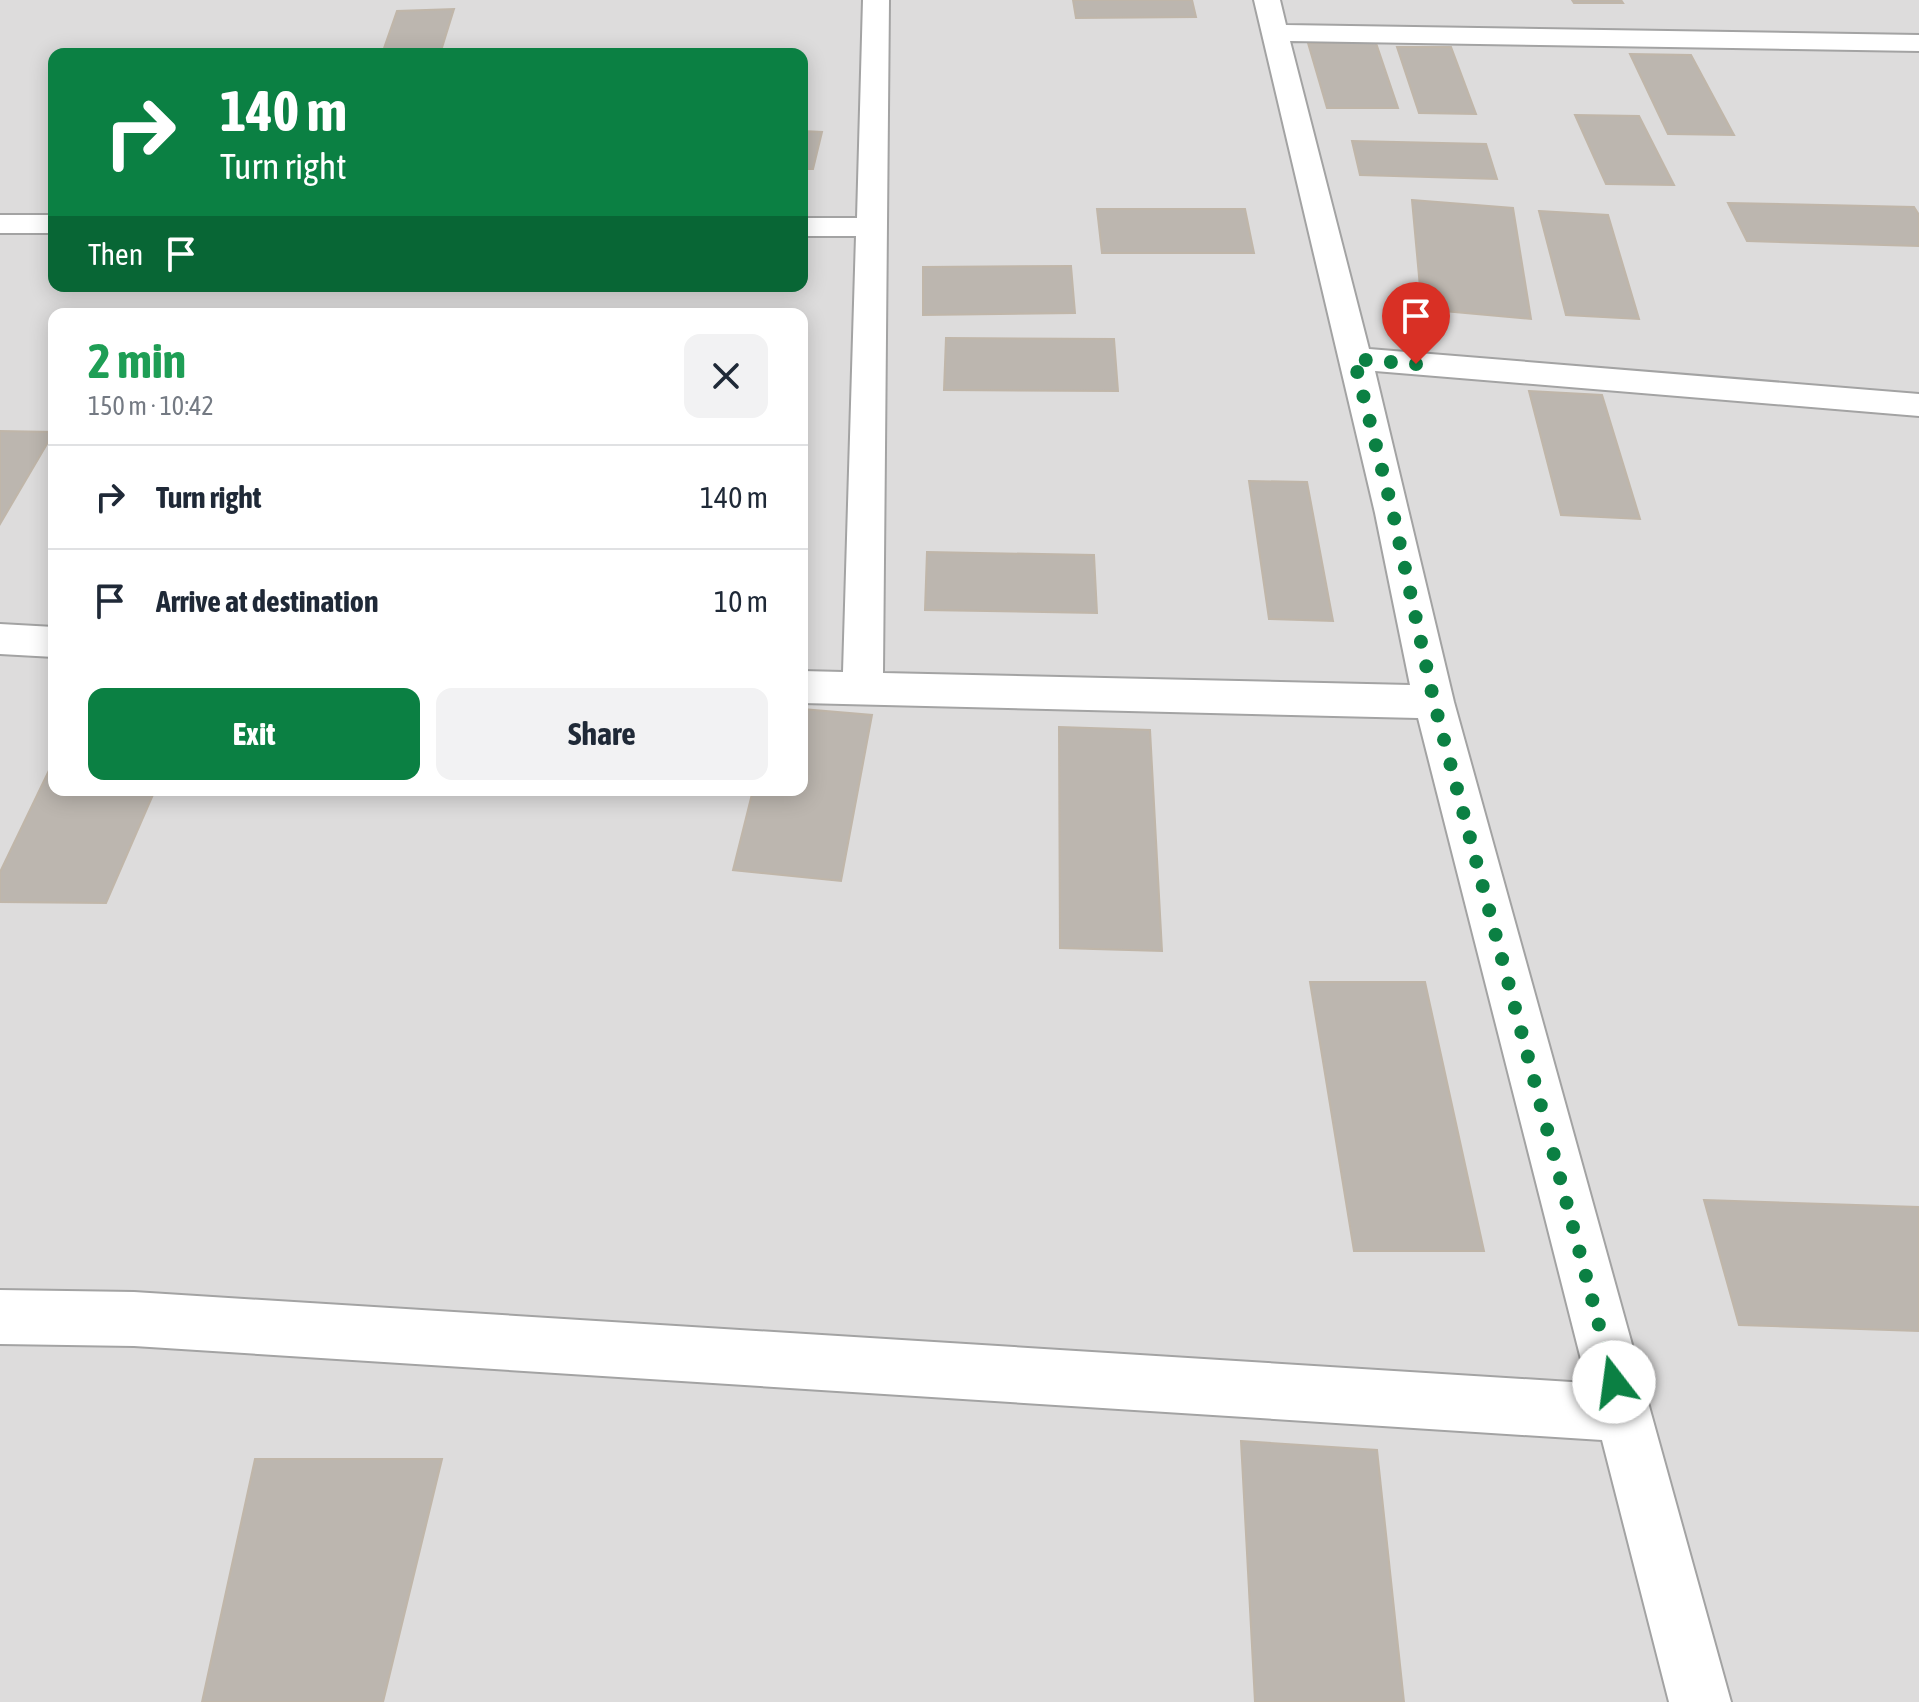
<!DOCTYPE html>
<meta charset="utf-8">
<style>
body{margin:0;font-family:"Asap Condensed",sans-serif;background:#f2f2f3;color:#1f2937;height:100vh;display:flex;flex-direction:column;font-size:30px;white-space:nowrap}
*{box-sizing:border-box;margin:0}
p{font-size:26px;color:#747a83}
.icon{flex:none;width:44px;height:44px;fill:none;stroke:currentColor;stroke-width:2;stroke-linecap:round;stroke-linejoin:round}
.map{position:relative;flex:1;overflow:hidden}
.sheet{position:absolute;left:48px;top:308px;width:760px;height:488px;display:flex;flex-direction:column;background:#fff;border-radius:16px;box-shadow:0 4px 20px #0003}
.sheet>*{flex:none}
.guide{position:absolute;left:48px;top:48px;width:760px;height:244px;border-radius:16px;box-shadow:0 4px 20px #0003;background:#0b8043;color:#fff;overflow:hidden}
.pin{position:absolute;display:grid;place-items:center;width:68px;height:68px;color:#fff;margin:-82px -34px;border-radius:50% 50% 50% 0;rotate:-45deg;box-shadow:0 0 8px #0007}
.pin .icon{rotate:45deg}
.me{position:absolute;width:88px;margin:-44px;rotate:345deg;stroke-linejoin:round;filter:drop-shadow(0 0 6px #0008)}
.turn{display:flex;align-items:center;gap:28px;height:168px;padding:0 40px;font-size:36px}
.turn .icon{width:104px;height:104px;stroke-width:2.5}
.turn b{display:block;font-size:56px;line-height:68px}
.then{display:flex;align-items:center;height:76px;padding:0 40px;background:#0003;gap:16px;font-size:30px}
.round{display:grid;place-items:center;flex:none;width:84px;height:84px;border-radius:16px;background:#f2f2f3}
.overview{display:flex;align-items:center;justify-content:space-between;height:136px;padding:0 40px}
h1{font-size:48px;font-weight:700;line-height:60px;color:#1e9e55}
.button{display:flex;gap:16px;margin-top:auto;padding:16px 40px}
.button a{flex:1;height:92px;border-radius:16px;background:#0b8043;color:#fff;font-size:32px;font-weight:700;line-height:92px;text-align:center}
.button a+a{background:#f2f2f3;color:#1f2937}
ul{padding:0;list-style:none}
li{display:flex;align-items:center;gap:24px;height:104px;padding:0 40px;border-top:2px solid #e0e1e3}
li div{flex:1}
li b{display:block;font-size:30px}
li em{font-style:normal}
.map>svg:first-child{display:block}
</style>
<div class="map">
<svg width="1919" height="1702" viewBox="0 0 1919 1702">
<rect width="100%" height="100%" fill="#efede6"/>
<path fill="#dddcdc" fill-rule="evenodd" d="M0,0H1919V1702H0ZM54,54H802V286H54ZM54,314H802V790H54Z"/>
<path fill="#bcb6af" stroke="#c0b6a9" stroke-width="2" d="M1073,0H1192L1196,17L1076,18Z
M1572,0H1621L1623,3H1574Z
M454,9L440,54H382L397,11Z
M1308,43H1376L1398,108H1327Z
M1397,47H1451L1476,114L1419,113Z
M1630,54L1691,55L1734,135L1668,134Z
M1575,115L1639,116L1674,185L1606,184Z
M802,131L822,132L813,169H802Z
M1352,141L1486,144L1497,179L1360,175Z
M1412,200L1513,208L1531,319L1422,309Z
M1728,203L1914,207L1919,215V246L1747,241Z
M1097,209H1245L1254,253H1102Z
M1539,211L1608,215L1639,319L1566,315Z
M1071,266L1075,313L923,315V267Z
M946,338L1114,339L1118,391L944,390Z
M1529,391L1602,395L1640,519L1561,515Z
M0,431L54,432L0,524Z
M1249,481L1307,482L1333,621L1269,619Z
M927,552L1094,555L1097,613L925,610Z
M802,709L872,715L841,881L733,870L753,790H802Z
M1059,727L1150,730L1162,951L1060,948Z
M54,760V790H155L106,903L0,902V872Z
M1310,982H1425L1484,1251H1354Z
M1704,1200L1919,1207V1331L1739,1325Z
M1241,1441L1377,1450L1404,1702H1255Z
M255,1459H442L383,1702H202Z"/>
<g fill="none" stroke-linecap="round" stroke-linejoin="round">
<g stroke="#a3a3a3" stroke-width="4">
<path id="minor" d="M863,0H889L883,673L1410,685L1375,513L1254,0H1280L1286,25L1919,35V51L1290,41L1369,349L1919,394V416L1375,371L1454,702L1731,1702H1669L1602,1440L134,1346L0,1344V1290L134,1292L1587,1383L1418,718L802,703V671L843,672L856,236H802V218H857Z
M0,215H54V233H0Z
M0,624L54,627V657L0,654Z"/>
</g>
<use href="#minor" fill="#fff" fill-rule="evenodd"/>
</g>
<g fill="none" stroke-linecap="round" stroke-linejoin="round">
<path stroke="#0b8043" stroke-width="14" stroke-dasharray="0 25.2" d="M1416,364L1354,359L1393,513L1434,702L1614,1382"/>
</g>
</svg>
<div class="pin" style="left:1416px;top:364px;background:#d93025"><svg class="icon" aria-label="arrive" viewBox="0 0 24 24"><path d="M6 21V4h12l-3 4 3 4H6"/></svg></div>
<svg class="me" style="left:1614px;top:1382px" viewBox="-20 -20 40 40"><circle r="19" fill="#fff"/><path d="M0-13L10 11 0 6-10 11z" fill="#0b8043"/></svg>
<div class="guide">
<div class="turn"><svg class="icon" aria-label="right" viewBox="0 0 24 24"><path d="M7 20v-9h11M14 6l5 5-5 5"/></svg><div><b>140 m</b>Turn right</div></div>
<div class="then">Then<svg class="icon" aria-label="arrive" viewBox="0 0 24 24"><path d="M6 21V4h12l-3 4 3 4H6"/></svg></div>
</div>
<section class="sheet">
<div class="overview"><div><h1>2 min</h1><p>150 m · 10:42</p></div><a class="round"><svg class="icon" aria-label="close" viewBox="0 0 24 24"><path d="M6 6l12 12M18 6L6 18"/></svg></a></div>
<ul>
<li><svg class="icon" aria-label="right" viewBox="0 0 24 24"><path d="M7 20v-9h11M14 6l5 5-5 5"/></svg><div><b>Turn right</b></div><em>140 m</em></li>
<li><svg class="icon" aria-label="arrive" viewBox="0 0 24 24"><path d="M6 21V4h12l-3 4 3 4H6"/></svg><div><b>Arrive at destination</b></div><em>10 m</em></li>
</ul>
<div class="button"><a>Exit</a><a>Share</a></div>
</section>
</div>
